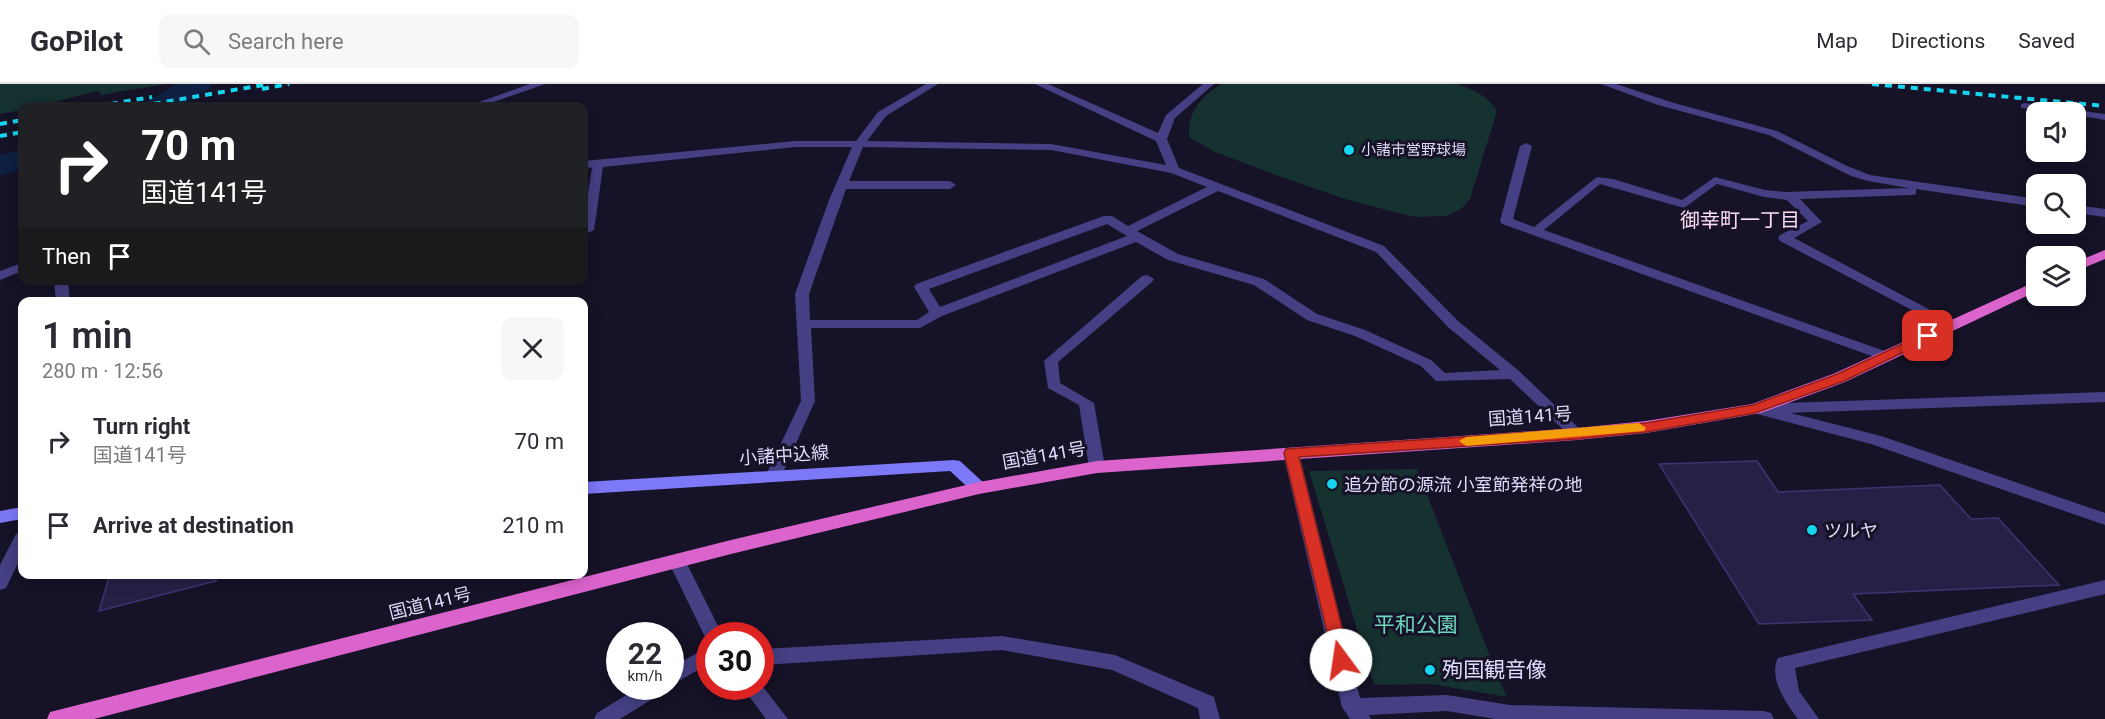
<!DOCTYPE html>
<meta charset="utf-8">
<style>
body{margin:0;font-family:Roboto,"Noto Sans JP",sans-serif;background:#f7f7f7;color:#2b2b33;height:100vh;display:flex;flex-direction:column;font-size:22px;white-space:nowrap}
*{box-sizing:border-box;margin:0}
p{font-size:20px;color:#7c7c81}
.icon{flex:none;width:33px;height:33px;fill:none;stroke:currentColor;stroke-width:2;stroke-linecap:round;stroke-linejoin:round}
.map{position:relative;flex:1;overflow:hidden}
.sheet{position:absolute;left:18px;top:213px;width:570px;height:282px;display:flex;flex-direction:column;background:#fff;border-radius:12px;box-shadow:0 3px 15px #0003}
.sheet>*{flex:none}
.guide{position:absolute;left:18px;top:18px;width:570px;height:183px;border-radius:12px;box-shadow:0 3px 15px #0003;background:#202124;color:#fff;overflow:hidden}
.buttons{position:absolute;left:2026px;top:18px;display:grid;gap:12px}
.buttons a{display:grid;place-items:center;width:60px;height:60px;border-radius:12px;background:#fff;box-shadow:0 3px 15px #0003;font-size:30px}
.speed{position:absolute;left:606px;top:538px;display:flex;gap:12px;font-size:30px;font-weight:700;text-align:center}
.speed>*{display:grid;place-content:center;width:78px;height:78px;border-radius:50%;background:#fff;box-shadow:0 3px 15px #0003;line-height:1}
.speed small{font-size:15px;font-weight:400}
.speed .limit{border:9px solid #d22;background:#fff;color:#111}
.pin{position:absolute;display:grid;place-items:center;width:51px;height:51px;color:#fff;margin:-26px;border-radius:12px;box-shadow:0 3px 9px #0006}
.me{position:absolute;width:66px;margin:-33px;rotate:346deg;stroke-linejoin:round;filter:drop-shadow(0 0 4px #0008)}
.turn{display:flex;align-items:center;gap:21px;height:126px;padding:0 24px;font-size:27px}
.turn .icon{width:78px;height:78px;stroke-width:2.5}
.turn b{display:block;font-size:42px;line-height:51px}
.then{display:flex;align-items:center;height:57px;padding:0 24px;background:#0003;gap:12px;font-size:22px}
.round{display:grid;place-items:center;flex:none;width:63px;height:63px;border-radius:12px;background:#f7f7f7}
.summary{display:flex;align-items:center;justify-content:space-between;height:102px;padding:0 24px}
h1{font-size:36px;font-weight:600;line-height:45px}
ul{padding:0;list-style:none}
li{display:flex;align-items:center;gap:18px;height:84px;padding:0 24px}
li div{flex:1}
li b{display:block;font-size:22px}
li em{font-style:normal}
header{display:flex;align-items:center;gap:36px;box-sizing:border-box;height:84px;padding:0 30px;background:#fff;border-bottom:2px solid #e1e1e2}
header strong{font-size:28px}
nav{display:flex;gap:33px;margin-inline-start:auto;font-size:21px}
.search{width:420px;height:54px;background:#f7f7f7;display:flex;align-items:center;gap:15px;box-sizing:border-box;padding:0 21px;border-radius:12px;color:#7c7c81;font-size:22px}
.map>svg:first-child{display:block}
</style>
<header>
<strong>GoPilot</strong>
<div class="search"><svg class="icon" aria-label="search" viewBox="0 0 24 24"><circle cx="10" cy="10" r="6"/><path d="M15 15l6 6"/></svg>Search here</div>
<nav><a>Map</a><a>Directions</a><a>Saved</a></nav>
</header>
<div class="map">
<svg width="2105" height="635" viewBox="0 0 2105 635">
<rect width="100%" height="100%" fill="#161227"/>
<path fill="#153130" d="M0,0H166L101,11L98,7L38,22H22V26L0,30Z
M1221,0H1457C1474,6 1487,11 1497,27L1470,115L1461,125L1447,132L1416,133L1398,129L1345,115L1273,90L1215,68L1189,53C1188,27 1200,14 1221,0Z
M1417,385L1498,593L1507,613L1431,600L1374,601L1309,387Z"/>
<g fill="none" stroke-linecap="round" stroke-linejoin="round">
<path fill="#0e2144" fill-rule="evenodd" d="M177,0H212L208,6L179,22H144L149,16Z
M22,65V85L0,92V72Z"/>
</g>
<path fill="#281f47" stroke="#403371" stroke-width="1.5" d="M1757,377L1778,408L1940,401L1971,435L1998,434L2059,501L1853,510L1872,536L1759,540L1659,380Z
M117,490H215L216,497L99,527L109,493Z"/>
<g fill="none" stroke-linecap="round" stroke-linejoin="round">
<path fill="#444083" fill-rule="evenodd" d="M530,0H545L482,22H468Z
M926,0H938L886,32L867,57L1051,60L1166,81L1156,57L1035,0H1048L1158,49L1166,31L1203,0H1214L1175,34L1167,55L1179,84L1384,162L1458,237L1519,287L1585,350L1582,354H1572L1510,295L1436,297L1421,282L1355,252L1307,236L1254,201L1168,176L1136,158L942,232L920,244H811L815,317L780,395H768L766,391L801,317L795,210L829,116L852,63H795L603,83L594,146L584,151V135L592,84L584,83V77L795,57H856L878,28ZM863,63L1051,66L1171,89L1207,103L1128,142L1112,132H1104L916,200L914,203L929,228L917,236H810L809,210L846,105H950L956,101L950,97H849ZM1218,107L1376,168L1448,243L1500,286L1445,289L1431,276L1365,246L1317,230L1264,195L1178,170L1137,147ZM1107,140L1127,152L940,223L929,205Z
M1601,0H1616L1674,19L1777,47L1847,82L1870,91L2037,115V123L1916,105V110L1912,111L1800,115L1822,138L1794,154L1955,239L1957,242L1950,246L1780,157L1778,154L1780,151L1808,137L1787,116L1764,113L1717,100L1684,124L1600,100L1544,146L1890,269L1892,272L1890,275H1880L1502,140L1500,137L1520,62L1526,59L1532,62L1513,135L1534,143L1597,93L1613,95L1682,116L1715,93L1765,106L1785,108L1909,104L1868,97L1851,92L1769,51L1658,21Z
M2025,19L2105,30V36L2076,31V28L2021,24V20Z
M2076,121L2105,125V133L2076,129Z
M22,179V187L0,196V187Z
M1147,191L1154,195L1152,198L1058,278L1060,299L1094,319L1105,383L1103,387H1091L1089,383L1079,321L1048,304L1044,277L1142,192Z
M54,196H68L70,218H56Z
M2105,308V318L1755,330L1747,325L1755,320Z
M1291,364L1297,365L1299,369L1360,614L1447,611L1510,621L1764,627L1771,629L1774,635H1495L1447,627L1369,631L1371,635H1350L1342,623L1283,369L1285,365Z
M22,448V471L6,504L0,506V481L16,450Z
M677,470L683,472L723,552H710V558L707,557L668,477L671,472Z
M2105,496V510L1795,584L1799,607L1819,635H1798C1786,620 1768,593 1778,574Z
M1002,552L1115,571L1214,613L1220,635H1200L1198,624L1112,586L1002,566L760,581V565Z
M710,562V579L670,602V584Z
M760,599L788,635H766L742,603H760Z
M639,603H665L662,609L620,635H594L597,629Z"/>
<path fill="#444083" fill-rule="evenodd" d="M1755,320L1881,352L2105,429V441L1871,360L1750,328L1747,325Z"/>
<path fill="#7d78f6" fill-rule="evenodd" d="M954,376L960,377L985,400L987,404L985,408H973L950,387L584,410V398Z
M22,423V435L0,439V427Z"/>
<path fill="#db64cc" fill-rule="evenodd" d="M2105,166V175L2076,187V178Z
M2037,197V207L1845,298L1761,329L1646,349L1577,356L1097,389L979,410L731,470L94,635H47L50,628L58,626L731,456L979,398L1097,377L1577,344L1646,337L1752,320L1833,290Z"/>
<path stroke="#14d6ef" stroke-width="4" stroke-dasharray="7 6" stroke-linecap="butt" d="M1872,0L2105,22
M262,5L289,0
M98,22L152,13
M141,22L269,0
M0,40L22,36
M0,52L22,48"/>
</g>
<path fill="#d93025" stroke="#8d1f18" stroke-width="1.5" d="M1928,248L1933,249L1934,252L1933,254L1844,297L1755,329L1646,348L1577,355L1299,373L1350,576L1347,581L1341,583L1335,581L1284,369L1286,365L1577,345L1646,339L1753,321L1835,291Z"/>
<path fill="#f59e0b" d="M1639,339L1646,344L1644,347L1466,362L1459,357L1466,353Z"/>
<g fill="#14d6ef" stroke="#161227" stroke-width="2">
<circle cx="1349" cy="66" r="6"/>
<circle cx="1332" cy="400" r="6"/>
<circle cx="1812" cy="446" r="6"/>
<circle cx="1430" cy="586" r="6"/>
</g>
<g text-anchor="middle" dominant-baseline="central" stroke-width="6" stroke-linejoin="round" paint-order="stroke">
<g font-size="15" fill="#dfdbfc" stroke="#161227" text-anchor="start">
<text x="1361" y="66">小諸市営野球場</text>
</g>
<g font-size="18" fill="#dfdbfc" stroke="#161227">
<text transform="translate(1530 332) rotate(-4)">国道141号</text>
<text transform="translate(784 371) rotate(-4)">小諸中込線</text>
<text transform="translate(1044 371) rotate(-10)">国道141号</text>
<text transform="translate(430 519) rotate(-14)">国道141号</text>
</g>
<g font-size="18" fill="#dfdbfc" stroke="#161227" text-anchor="start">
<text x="1344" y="400">追分節の源流 小室節発祥の地</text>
<text x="1824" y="446">ツルヤ</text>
</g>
<g font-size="20" fill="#fdddf1" stroke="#161227">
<text x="1740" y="136">御幸町一丁目</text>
</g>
<g font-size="21" fill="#6bd8be" stroke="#161227">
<text x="1416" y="541">平和公園</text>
</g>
<g font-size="21" fill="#dfdbfc" stroke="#161227" text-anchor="start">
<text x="1442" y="586">殉国観音像</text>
</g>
</g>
</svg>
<div class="buttons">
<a><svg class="icon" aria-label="sound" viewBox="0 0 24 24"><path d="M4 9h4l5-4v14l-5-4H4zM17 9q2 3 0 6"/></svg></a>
<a><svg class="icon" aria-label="search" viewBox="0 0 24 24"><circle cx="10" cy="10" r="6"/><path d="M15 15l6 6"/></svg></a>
<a><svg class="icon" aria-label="layers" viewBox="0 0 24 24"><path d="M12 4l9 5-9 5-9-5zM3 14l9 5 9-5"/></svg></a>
</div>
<div class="speed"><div>22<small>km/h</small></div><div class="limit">30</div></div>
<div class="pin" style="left:1928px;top:252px;background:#d93025"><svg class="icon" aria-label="arrive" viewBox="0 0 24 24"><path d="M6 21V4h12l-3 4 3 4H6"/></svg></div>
<svg class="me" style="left:1341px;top:576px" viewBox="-20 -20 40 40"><circle r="19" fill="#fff"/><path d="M0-13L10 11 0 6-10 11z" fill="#d93025"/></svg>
<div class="guide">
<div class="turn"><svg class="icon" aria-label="right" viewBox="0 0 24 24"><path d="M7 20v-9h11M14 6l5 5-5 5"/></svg><div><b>70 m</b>国道141号</div></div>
<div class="then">Then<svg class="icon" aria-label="arrive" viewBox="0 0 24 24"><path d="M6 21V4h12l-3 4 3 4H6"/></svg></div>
</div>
<section class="sheet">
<div class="summary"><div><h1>1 min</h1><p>280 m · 12:56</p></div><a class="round"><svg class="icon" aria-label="close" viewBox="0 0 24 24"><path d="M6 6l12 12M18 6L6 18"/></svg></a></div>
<ul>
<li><svg class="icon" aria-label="right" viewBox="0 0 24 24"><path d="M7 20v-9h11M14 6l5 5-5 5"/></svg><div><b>Turn right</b><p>国道141号</p></div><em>70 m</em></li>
<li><svg class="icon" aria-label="arrive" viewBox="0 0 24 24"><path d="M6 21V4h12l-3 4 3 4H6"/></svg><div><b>Arrive at destination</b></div><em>210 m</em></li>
</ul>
</section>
</div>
